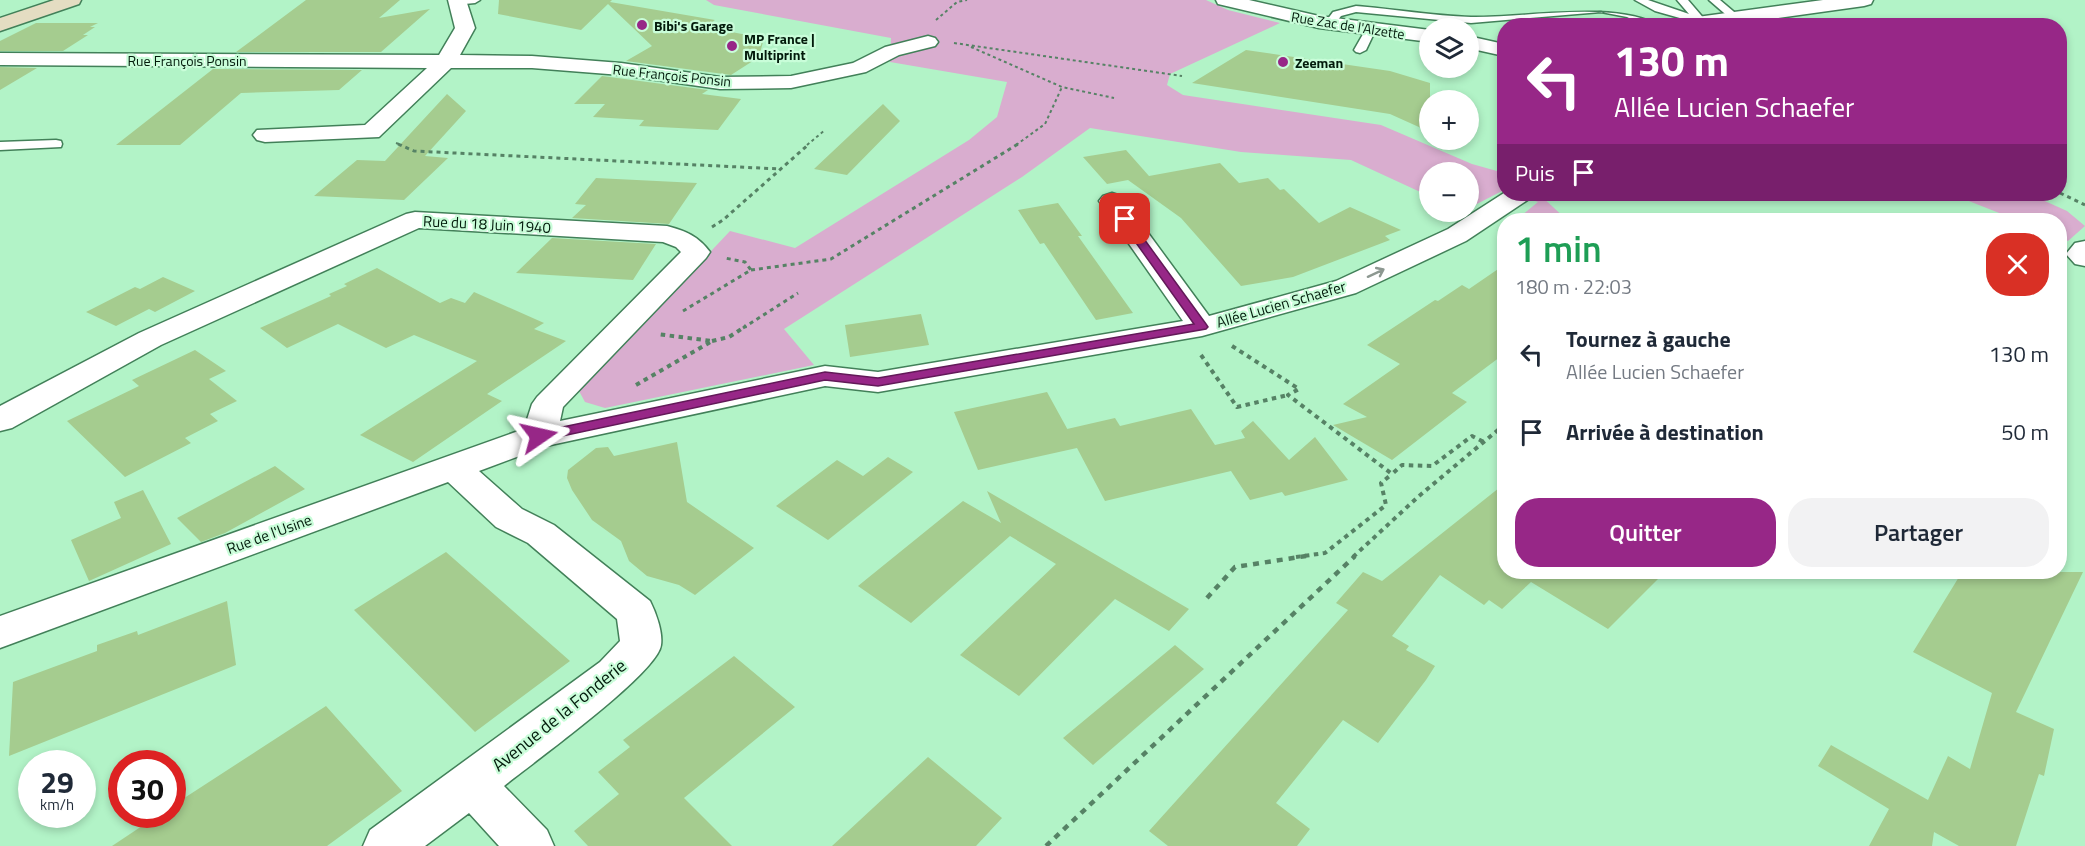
<!DOCTYPE html>
<html lang="fr">
<meta charset="utf-8">
<style>
body{margin:0;font-family:"Titillium Web",sans-serif;background:#f2f2f3;color:#1f2937;height:100vh;display:flex;flex-direction:column;font-size:22px;white-space:nowrap}
*{box-sizing:border-box;margin:0}
p{font-size:20px;color:#747a83}
.icon{flex:none;width:33px;height:33px;fill:none;stroke:currentColor;stroke-width:2;stroke-linecap:round;stroke-linejoin:round}
.map{position:relative;flex:1;overflow:hidden}
.panel{position:absolute;left:1497px;top:213px;width:570px;height:366px;display:flex;flex-direction:column;background:#fff;border-radius:24px;box-shadow:0 3px 9px #0003}
.panel>*{flex:none}
.hud{position:absolute;left:1497px;top:18px;width:570px;height:183px;border-radius:24px;box-shadow:0 3px 9px #0003;background:#972787;color:#fff;overflow:hidden}
.fabs{position:absolute;left:1419px;top:18px;display:grid;gap:12px}
.fabs a{display:grid;place-items:center;width:60px;height:60px;border-radius:50%;background:#fff;box-shadow:0 3px 9px #0003;font-size:30px}
.speed{position:absolute;left:18px;top:750px;display:flex;gap:12px;font-size:30px;font-weight:700;text-align:center}
.speed>*{display:grid;place-content:center;width:78px;height:78px;border-radius:50%;background:#fff;box-shadow:0 3px 9px #0003;line-height:1}
.speed small{font-size:15px;font-weight:400}
.speed .limit{border:9px solid #d22;background:#fff;color:#111}
.pin{position:absolute;display:grid;place-items:center;width:51px;height:51px;color:#fff;margin:-26px;border-radius:12px;box-shadow:0 3px 9px #0006}
.me{position:absolute;width:66px;margin:-33px;rotate:79deg;stroke-linejoin:round;filter:drop-shadow(0 0 4px #0008)}
.turn{display:flex;align-items:center;gap:21px;height:126px;padding:0 18px;font-size:27px}
.turn .icon{width:78px;height:78px;stroke-width:2.5}
.turn b{display:block;font-size:42px;line-height:51px}
.then{display:flex;align-items:center;height:57px;padding:0 18px;background:#0003;gap:12px;font-size:22px}
.round{display:grid;place-items:center;flex:none;width:63px;height:63px;border-radius:24px;background:#f2f2f3}
.summary{display:flex;align-items:center;justify-content:space-between;height:102px;padding:0 18px}
h1{font-size:36px;font-weight:600;line-height:45px;color:#1e9e55}
.primary-button{display:flex;gap:12px;margin-top:auto;padding:12px 18px}
.primary-button a{flex:1;height:69px;border-radius:24px;background:#972787;color:#fff;font-size:24px;font-weight:600;line-height:69px;text-align:center}
.primary-button a+a{background:#f2f2f3;color:#1f2937}
ul{padding:0;list-style:none}
li{display:flex;align-items:center;gap:18px;height:78px;padding:0 18px}
li div{flex:1}
li b{display:block;font-size:22px}
li em{font-style:normal}
.map>svg:first-child{display:block}
</style>
<div class="map">
<svg width="2085" height="846" viewBox="0 0 2085 846">
<rect width="100%" height="100%" fill="#b2f3c7"/>
<path fill="#d9adcf" d="M706,0H1206L1228,10L1280,23L1170,74L1167,85L1183,95L1381,125L1472,164L1504,173V190L1469,208L1468,172H1430L1429,196L1351,160L1241,152L1090,128L1022,177L784,329L814,365L605,408L585,402L579,391L730,231L795,248L969,140L997,117L1007,82L890,62L891,38L714,5Z
M1514,194H1539L1567,220H1516L1538,202Z
M1951,194H2029L2067,211L2085,226L2068,241L2060,238V220H2017Z"/>
<path fill="#a5cc8f" d="M306,0H400L379,18L430,9L381,52H236Z
M499,0H612L610,2L715,20L704,27L764,38L759,57L731,75L626,61L652,46L608,4L581,30L498,14Z
M36,23H98L90,27H95L83,35H88L63,51H0V41Z
M1246,50L1390,71L1430,83V132L1390,114L1192,83Z
M0,67L37,68L0,90Z
M213,69L362,70L339,90L241,93L180,145H116Z
M602,76L708,90L702,94L741,99L718,130L639,126L644,120L593,117L605,104H574Z
M447,94L466,111L425,156L448,158L404,200L314,196L357,160L385,161Z
M883,104L900,121L847,175L814,169Z
M1126,150L1149,176L1220,163L1239,183L1268,178L1280,190L1284,189L1319,223L1350,207L1401,230L1385,236L1390,240L1293,277L1241,286L1181,218L1128,180L1107,184L1083,157Z
M596,178L697,183L669,224L572,218L586,205L575,204Z
M1058,203L1082,236H1078L1133,313L1096,320L1044,243L1040,244L1018,210Z
M552,238L656,244L633,280L516,273Z
M1504,265V354L1452,393L1467,402L1392,460L1333,425L1367,417L1343,404L1400,364L1367,345L1435,300L1438,301L1462,285L1469,289Z
M377,268L440,303L451,298L465,303L474,292L544,323L534,329L566,341L487,394L502,401L413,462L360,435L477,361L414,335L386,348L338,324L287,348L260,328L331,296L329,294L347,286L344,284Z
M163,277L195,291L155,312L149,309L116,326L86,312L135,287L140,289Z
M921,314L929,345L850,357L845,325Z
M195,350L226,371L209,379L237,401L210,414L218,421L185,438L191,443L125,477L67,421L139,386L132,380Z
M1047,392L1075,443L1067,429L1115,418L1120,426L1191,409L1215,445L1245,438L1241,431L1253,421L1289,460L1315,437L1348,480L1285,496L1282,492L1250,500L1231,471L1105,501L1077,448L978,470L954,412Z
M677,442L687,502L754,548L695,595L679,585L647,576L629,561L621,541L592,520L572,490L567,478L568,470L596,448L608,447L614,456Z
M888,457L913,472L828,540L776,506L837,460L863,476Z
M275,466L305,489L225,533L201,542L177,518Z
M1504,484V572H1665L1608,629L1531,582L1502,609L1489,600L1484,605L1440,575L1392,636L1409,646L1406,650L1435,666L1426,680L1378,743L1343,720L1276,803L1310,829L1297,846H1168L1149,831L1348,610L1336,603L1363,572L1382,581Z
M143,490L171,544L89,581L71,540L121,518L114,502Z
M987,491L1189,609L1169,631L1115,599L1019,696L960,655L1056,564L1010,536L911,623L858,586L963,501L1001,523Z
M446,552L570,661L475,732L354,610Z
M1962,572H2083L2016,712L2054,729L2044,776L2039,774L2016,846H1959L1934,832L1932,846H1869L1889,809L1818,766L1831,745L1928,800L1948,756L1970,769L1992,693L1913,652Z
M227,601L236,665L9,756L13,682L97,651V645L137,631L138,635Z
M1175,645L1204,669L1093,765L1063,738Z
M734,656L795,707L684,798L732,846H588L574,831L619,794L598,772L630,747L623,740Z
M326,706L402,791L327,846H112L160,814H172V806Z
M928,757L1002,818L976,846H832Z"/>
<g fill="none" stroke-linecap="round" stroke-linejoin="round">
<g stroke="#428059" stroke-width="3">
<path id="lane" d="M458,0H480L475,3L454,5L453,3Z
M1635,0H1648L1689,14L1677,0H1688L1706,21L1701,24L1655,11Z
M1709,0H1720L1740,17L1731,19Z
M1356,6C1394,9 1433,16 1471,17C1526,18 1614,0 1660,26H1645L1627,17L1601,12L1471,23L1356,12L1341,16L1333,26L1329,27L1324,24L1333,12Z
M1371,26L1376,29L1366,50L1360,53L1356,52L1354,50L1366,29Z
M56,140L61,141L62,144L61,147L0,150V142Z"/>
</g>
<g stroke="#428059" stroke-width="3">
<path id="street" d="M448,0H466L475,28L460,55L532,56L621,63L720,77L791,76L853,63L885,47L928,36L935,38L938,42L935,46L899,55L866,72L791,88L720,89L621,75L532,68H451L379,137L265,142L257,140L253,135L257,130L365,125L427,68L0,65V53L439,55L455,28Z
M1216,0H1249L1319,16L1430,30V42L1319,28L1218,4Z
M1823,0H1873L1871,4L1864,6L1721,26H1666L1668,22L1675,20Z
M1468,36L1504,44V56L1468,48Z
M1112,193L1121,196L1209,316L1336,281L1448,229L1504,193L1533,194L1529,199L1466,241L1356,293L1202,336L878,392L825,386L546,446L479,471L522,509L554,525L650,601C656,613 663,632 661,645C658,673 531,764 504,786L547,830L554,846H499L469,813L425,846H363L370,830L600,662L620,641L617,619L528,543L496,527L448,482L0,648V616L524,429L532,404L537,397L681,252L676,247L663,242L419,228L161,345L12,428L0,431V406L139,333L406,214L415,212L667,226C686,231 698,236 710,252L706,258L563,407L560,421L825,366L878,372L1183,321L1099,201L1103,196Z
M2085,241V266L2075,264L2066,254L2075,243Z"/>
</g>
<g stroke="#428059" stroke-width="3">
<path id="secondary" d="M54,0H81L79,4L0,31V18Z"/>
</g>
<path stroke="#568265" stroke-width="2" stroke-dasharray="3 3" stroke-linecap="butt" d="M936,20L957,2L967,0
M954,43L1182,76
M971,47L1062,87L1114,98
M396,143L402,145
M807,145L825,130
M1016,145L1045,124L1062,87"/>
<path stroke="#568265" stroke-width="3" stroke-dasharray="4 4" stroke-linecap="butt" d="M398,144L414,151L780,169
M2060,193L2085,205
M712,227L723,220L809,144
M751,270L831,259L1018,144
M683,311L751,270L745,262L725,258
M743,328L798,293"/>
<path stroke="#568265" stroke-width="4" stroke-dasharray="4.5 4.5" stroke-linecap="butt" d="M712,341L729,337L746,326
M1232,346L1299,389L1288,395L1392,474L1402,465L1432,466L1472,436L1484,442
M1201,355L1237,407L1288,395
M636,385L712,341L657,334
M1296,557L1325,553L1386,505L1381,483L1392,474
M1353,557L1419,496L1504,425"/>
<path stroke="#568265" stroke-width="4.5" stroke-dasharray="6 6" stroke-linecap="butt" d="M1207,598L1235,567L1306,556
M1046,846L1355,556"/>
<use href="#lane" fill="#fff" fill-rule="evenodd"/>
<use href="#street" fill="#fff" fill-rule="evenodd"/>
<use href="#secondary" fill="#e4ddc2" fill-rule="evenodd"/>
</g>
<defs><path id="oneway-shaft" d="M-6 0H5M1.5-3L5.5 0L1.5 3" fill="none" stroke-width="1.6" stroke-linecap="round" stroke-linejoin="round" transform="scale(1.5)"/></defs>
<use stroke="#8d9891" href="#oneway-shaft" transform="translate(1376 273) rotate(-25)"/>
<path fill="#972787" stroke="#621958" stroke-width="1.5" d="M1125,216L1128,217L1206,324L1208,327L1206,329L878,386L825,380L539,441L532,436L539,432L825,372L878,378L1194,324L1119,219Z"/>
<g fill="#972787" stroke="#c9fdd9" stroke-width="2">
<circle cx="642" cy="25" r="6"/>
<circle cx="732" cy="46" r="6"/>
<circle cx="1283" cy="62" r="6"/>
</g>
<g text-anchor="middle" dominant-baseline="central" stroke-width="4.5" stroke-linejoin="round" paint-order="stroke">
<g font-size="14" font-weight="bold" fill="#021a0b" stroke="#c9fdd9" text-anchor="start">
<text x="654" y="25">Bibi's Garage</text>
<text x="744" y="38">MP France |<tspan x="744" dy="16">Multiprint</tspan></text>
<text x="1295" y="62">Zeeman</text>
</g>
<g font-size="14" fill="#021a0b" stroke="#c9fdd9">
<text transform="translate(1348 25) rotate(9)">Rue Zac de l'Alzette</text>
<text x="187" y="60">Rue François Ponsin</text>
<text transform="translate(672 75) rotate(6)">Rue François Ponsin</text>
</g>
<g font-size="15" fill="#021a0b" stroke="#c9fdd9">
<text transform="translate(487 224) rotate(3)">Rue du 18 Juin 1940</text>
<text transform="translate(1281 304) rotate(-16)">Allée Lucien Schaefer</text>
<text transform="translate(269 534) rotate(-20)">Rue de l'Usine</text>
</g>
<g font-size="18" fill="#021a0b" stroke="#c9fdd9">
<text transform="translate(559 715) rotate(-39)">Avenue de la Fonderie</text>
</g>
</g>
</svg>
<div class="fabs">
<a><svg class="icon" aria-label="layers" viewBox="0 0 24 24"><path d="M12 4l9 5-9 5-9-5zM3 14l9 5 9-5"/></svg></a>
<a>+</a>
<a>−</a>
</div>
<div class="speed"><div>29<small>km/h</small></div><div class="limit">30</div></div>
<div class="pin" style="left:1125px;top:219px;background:#d93025"><svg class="icon" aria-label="arrive" viewBox="0 0 24 24"><path d="M6 21V4h12l-3 4 3 4H6"/></svg></div>
<svg class="me" style="left:539px;top:436px" viewBox="-20 -20 40 40"><path d="M0-17L14 15 0 8-14 15z" fill="#972787" stroke="#fff" stroke-width="4"/></svg>
<div class="hud">
<div class="turn"><svg class="icon" aria-label="left" viewBox="0 0 24 24"><path d="M17 20v-9H6M10 6l-5 5 5 5"/></svg><div><b>130 m</b>Allée Lucien Schaefer</div></div>
<div class="then">Puis<svg class="icon" aria-label="arrive" viewBox="0 0 24 24"><path d="M6 21V4h12l-3 4 3 4H6"/></svg></div>
</div>
<section class="panel">
<div class="summary"><div><h1>1 min</h1><p>180 m · 22:03</p></div><a class="round" style="background:#d93025;color:#fff"><svg class="icon" aria-label="close" viewBox="0 0 24 24"><path d="M6 6l12 12M18 6L6 18"/></svg></a></div>
<ul>
<li><svg class="icon" aria-label="left" viewBox="0 0 24 24"><path d="M17 20v-9H6M10 6l-5 5 5 5"/></svg><div><b>Tournez à gauche</b><p>Allée Lucien Schaefer</p></div><em>130 m</em></li>
<li><svg class="icon" aria-label="arrive" viewBox="0 0 24 24"><path d="M6 21V4h12l-3 4 3 4H6"/></svg><div><b>Arrivée à destination</b></div><em>50 m</em></li>
</ul>
<div class="primary-button"><a>Quitter</a><a>Partager</a></div>
</section>
</div>
